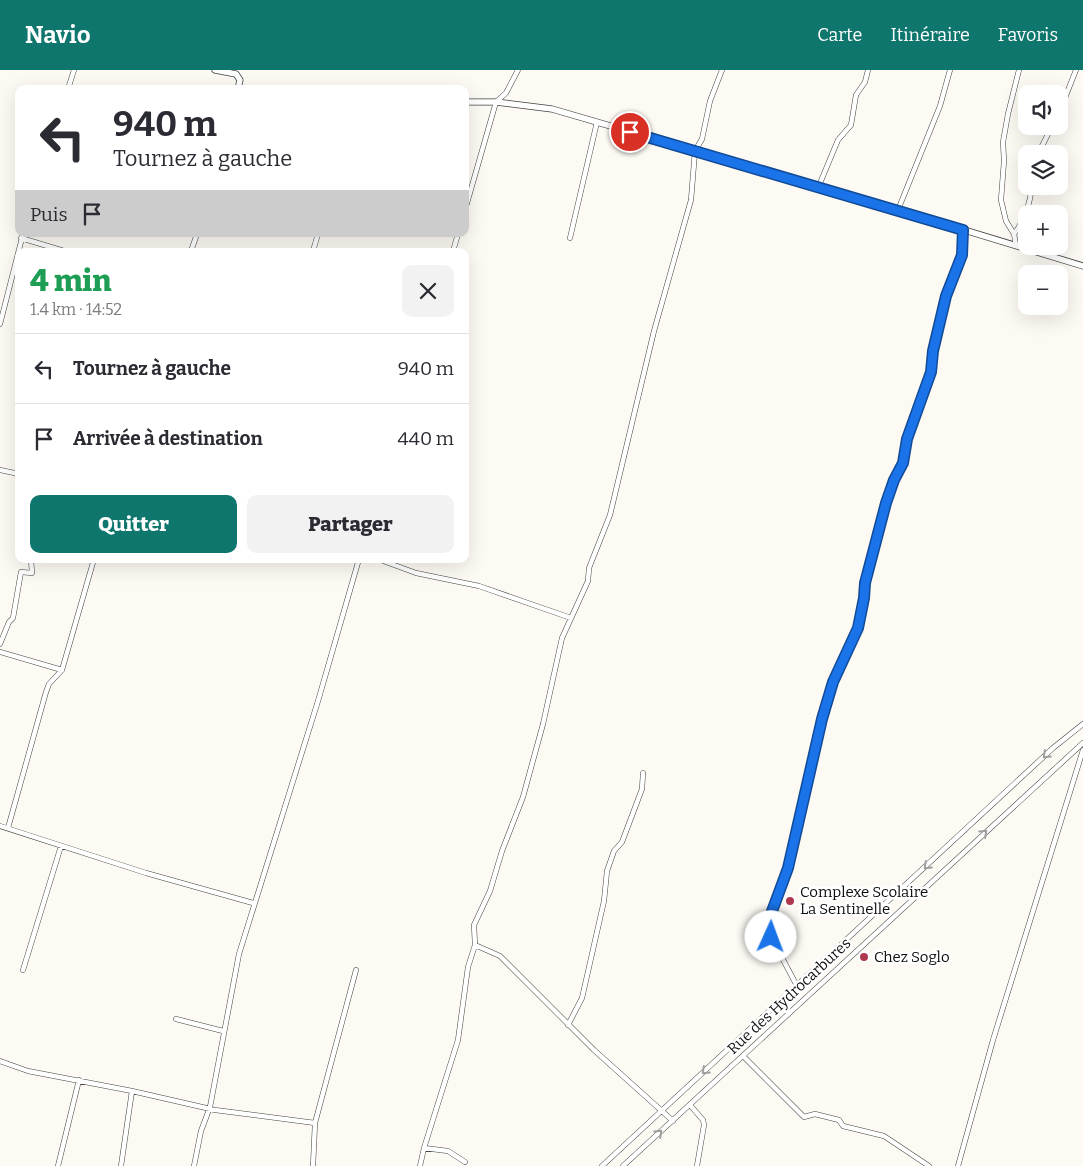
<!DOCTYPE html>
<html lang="fr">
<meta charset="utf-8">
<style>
body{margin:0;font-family:Bitter,serif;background:#f2f2f3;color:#2b2b33;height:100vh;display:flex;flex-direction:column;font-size:19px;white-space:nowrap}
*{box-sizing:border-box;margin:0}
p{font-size:16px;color:#7c7c81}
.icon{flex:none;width:28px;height:28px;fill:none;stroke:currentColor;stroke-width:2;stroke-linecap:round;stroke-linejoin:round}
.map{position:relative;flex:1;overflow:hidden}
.drawer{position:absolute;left:15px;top:178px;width:454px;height:315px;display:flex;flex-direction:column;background:#fff;border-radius:10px;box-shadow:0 5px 20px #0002}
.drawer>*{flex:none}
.banner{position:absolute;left:15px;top:15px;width:454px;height:152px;border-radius:10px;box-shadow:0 5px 20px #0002;background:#fff;color:#2b2b33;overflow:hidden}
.buttons{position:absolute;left:1018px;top:15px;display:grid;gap:10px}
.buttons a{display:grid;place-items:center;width:50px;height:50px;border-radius:10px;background:#fff;box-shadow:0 5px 20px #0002;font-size:25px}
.pin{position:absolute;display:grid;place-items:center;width:42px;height:42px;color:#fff;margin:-21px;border:2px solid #fff;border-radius:50%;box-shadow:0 1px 5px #0007}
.me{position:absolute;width:55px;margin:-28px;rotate:2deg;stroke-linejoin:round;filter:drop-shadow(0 0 4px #0008)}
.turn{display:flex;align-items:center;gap:18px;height:105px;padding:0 15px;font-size:22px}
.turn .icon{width:65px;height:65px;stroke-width:2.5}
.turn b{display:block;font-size:35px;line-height:42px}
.then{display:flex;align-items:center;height:48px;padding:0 15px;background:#0003;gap:10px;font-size:19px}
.round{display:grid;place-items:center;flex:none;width:52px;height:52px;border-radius:10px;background:#f2f2f3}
.headline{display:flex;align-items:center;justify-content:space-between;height:85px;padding:0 15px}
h1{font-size:30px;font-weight:800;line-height:38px;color:#1e9e55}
.button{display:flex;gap:10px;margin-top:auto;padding:10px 15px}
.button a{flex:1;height:58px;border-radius:10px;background:#0f766e;color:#fff;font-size:20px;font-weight:800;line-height:58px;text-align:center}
.button a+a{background:#f2f2f3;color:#2b2b33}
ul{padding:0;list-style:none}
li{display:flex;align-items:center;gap:15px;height:70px;padding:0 15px;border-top:1px solid #e1e1e2}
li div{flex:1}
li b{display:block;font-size:19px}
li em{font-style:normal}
header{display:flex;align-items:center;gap:30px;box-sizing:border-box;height:70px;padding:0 25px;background:#0f766e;color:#fff}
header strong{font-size:24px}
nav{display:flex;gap:28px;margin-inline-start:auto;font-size:18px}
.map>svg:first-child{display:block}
</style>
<header>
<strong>Navio</strong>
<nav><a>Carte</a><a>Itinéraire</a><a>Favoris</a></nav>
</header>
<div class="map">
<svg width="1083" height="1096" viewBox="0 0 1083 1096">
<rect width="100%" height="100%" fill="#fdfaf4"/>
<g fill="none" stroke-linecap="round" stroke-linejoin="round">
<g stroke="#424242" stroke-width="5.5">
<path id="minor" d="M68,19L74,0
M1059,43L1076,0
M1038,84L1052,56
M818,118L838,70L851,55L856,25L865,12L868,0
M465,140L496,32L506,23L518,0
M898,140L940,36L950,0
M1014,164C1025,150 1030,134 1032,116
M21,168L64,181
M570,168L597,52
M1016,175L1014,164L1006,151L1001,130L1004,91L1003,72L1008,44L1019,0
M191,181L197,164
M313,181L318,164
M453,181L458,164
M0,254L23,164
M0,400L19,404
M378,489L416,503L479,516L571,548
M0,574L9,552L13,548L21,502L32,503L31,489
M0,582L62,600
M0,756L146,803L253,833
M8,758L46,622L49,614L62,600L94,489
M23,900L61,776
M797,916L771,867L768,852L789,798L830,623L858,558L864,528L865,513L886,433L893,410L903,393L907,369L931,302L933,281L945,226L962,185L963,160
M176,949L223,961
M568,955L582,928L604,831L607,801L614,781L622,772L642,719L643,703
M743,986L804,1047L815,1044L839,1050L843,1056L884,1066L929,1096
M0,991L28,1001L132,1021L215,1040L315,1053
M690,1035L703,1050L704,1055L697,1096
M673,1051L594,980L500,886L475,875L474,855L490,821L502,781L523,727L543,654L562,568L588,511L589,498L610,445L654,261L691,130L695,81L702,69L710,31L722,0
M424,1078L448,1081L465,1092
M58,1096L79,1010
M121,1096L132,1021
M194,1096L201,1061L210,1037L239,884L318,631L359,489
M313,1096L315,1053L356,900
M420,1096L424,1078L458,970L468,897L475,875
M602,1096L1053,678L1083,654
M623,1096L1083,673
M958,1096L993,970L1083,680"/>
</g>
<g stroke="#424242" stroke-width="7">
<path id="tertiary" d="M215,0L236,4L240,10L238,19
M465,32H496L552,39L882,135L1083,196"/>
</g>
<use href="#minor" stroke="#fff" stroke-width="4.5"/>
<use href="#tertiary" stroke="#fff" stroke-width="5.5"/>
</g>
<defs><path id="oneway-chevron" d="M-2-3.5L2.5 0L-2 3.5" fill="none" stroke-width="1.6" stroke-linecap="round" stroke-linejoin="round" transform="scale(1.25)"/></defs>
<g stroke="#9f9f9f">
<use href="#oneway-chevron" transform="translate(1046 685) rotate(137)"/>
<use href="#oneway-chevron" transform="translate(984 763) rotate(-43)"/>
<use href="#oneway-chevron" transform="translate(927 796) rotate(137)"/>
<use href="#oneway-chevron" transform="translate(705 1001) rotate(137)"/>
<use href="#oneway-chevron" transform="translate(659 1063) rotate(-43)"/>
</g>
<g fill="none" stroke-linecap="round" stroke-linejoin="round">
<g stroke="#114b97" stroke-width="12">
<path id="route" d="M630,62L963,160L962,185L946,226L933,281L931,302L907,369L903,393L894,410L886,433L865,513L864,528L858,558L833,612L822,649L788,798L768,852L771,867"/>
</g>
<use href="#route" stroke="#1a73e8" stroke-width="9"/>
</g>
<g fill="#af384f" stroke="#fff" stroke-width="2">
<circle cx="790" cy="831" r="5"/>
<circle cx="864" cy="887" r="5"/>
</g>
<g text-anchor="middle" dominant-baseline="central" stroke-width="5" stroke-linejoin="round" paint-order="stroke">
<g font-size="15" fill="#0f0f0f" stroke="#fff" text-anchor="start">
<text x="800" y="822">Complexe Scolaire<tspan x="800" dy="17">La Sentinelle</tspan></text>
<text x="874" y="887">Chez Soglo</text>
</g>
<g font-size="15" fill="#0f0f0f" stroke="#fff">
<text transform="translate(789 926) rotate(-43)">Rue des Hydrocarbures</text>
</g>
</g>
</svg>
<div class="buttons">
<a><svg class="icon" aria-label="sound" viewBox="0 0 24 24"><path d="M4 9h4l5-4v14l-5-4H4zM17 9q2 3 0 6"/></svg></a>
<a><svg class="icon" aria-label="layers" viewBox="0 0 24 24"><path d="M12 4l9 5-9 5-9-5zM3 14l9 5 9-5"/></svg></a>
<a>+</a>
<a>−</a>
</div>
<div class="pin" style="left:630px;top:62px;background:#d93025"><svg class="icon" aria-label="arrive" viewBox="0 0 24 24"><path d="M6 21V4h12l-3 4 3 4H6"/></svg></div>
<svg class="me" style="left:771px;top:867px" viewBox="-20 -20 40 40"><circle r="19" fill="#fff"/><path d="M0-13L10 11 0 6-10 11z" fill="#1a73e8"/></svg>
<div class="banner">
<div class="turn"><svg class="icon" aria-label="left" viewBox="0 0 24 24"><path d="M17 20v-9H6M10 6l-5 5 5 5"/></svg><div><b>940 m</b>Tournez à gauche</div></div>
<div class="then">Puis<svg class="icon" aria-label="arrive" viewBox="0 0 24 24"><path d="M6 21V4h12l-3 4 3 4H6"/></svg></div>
</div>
<section class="drawer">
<div class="headline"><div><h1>4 min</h1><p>1.4 km · 14:52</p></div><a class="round"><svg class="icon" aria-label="close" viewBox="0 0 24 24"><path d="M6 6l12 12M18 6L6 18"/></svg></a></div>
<ul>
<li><svg class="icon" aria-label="left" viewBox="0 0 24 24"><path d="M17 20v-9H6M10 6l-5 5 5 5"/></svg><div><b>Tournez à gauche</b></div><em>940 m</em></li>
<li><svg class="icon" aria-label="arrive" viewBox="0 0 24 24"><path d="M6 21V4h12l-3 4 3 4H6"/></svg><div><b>Arrivée à destination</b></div><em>440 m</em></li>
</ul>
<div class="button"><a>Quitter</a><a>Partager</a></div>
</section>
</div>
